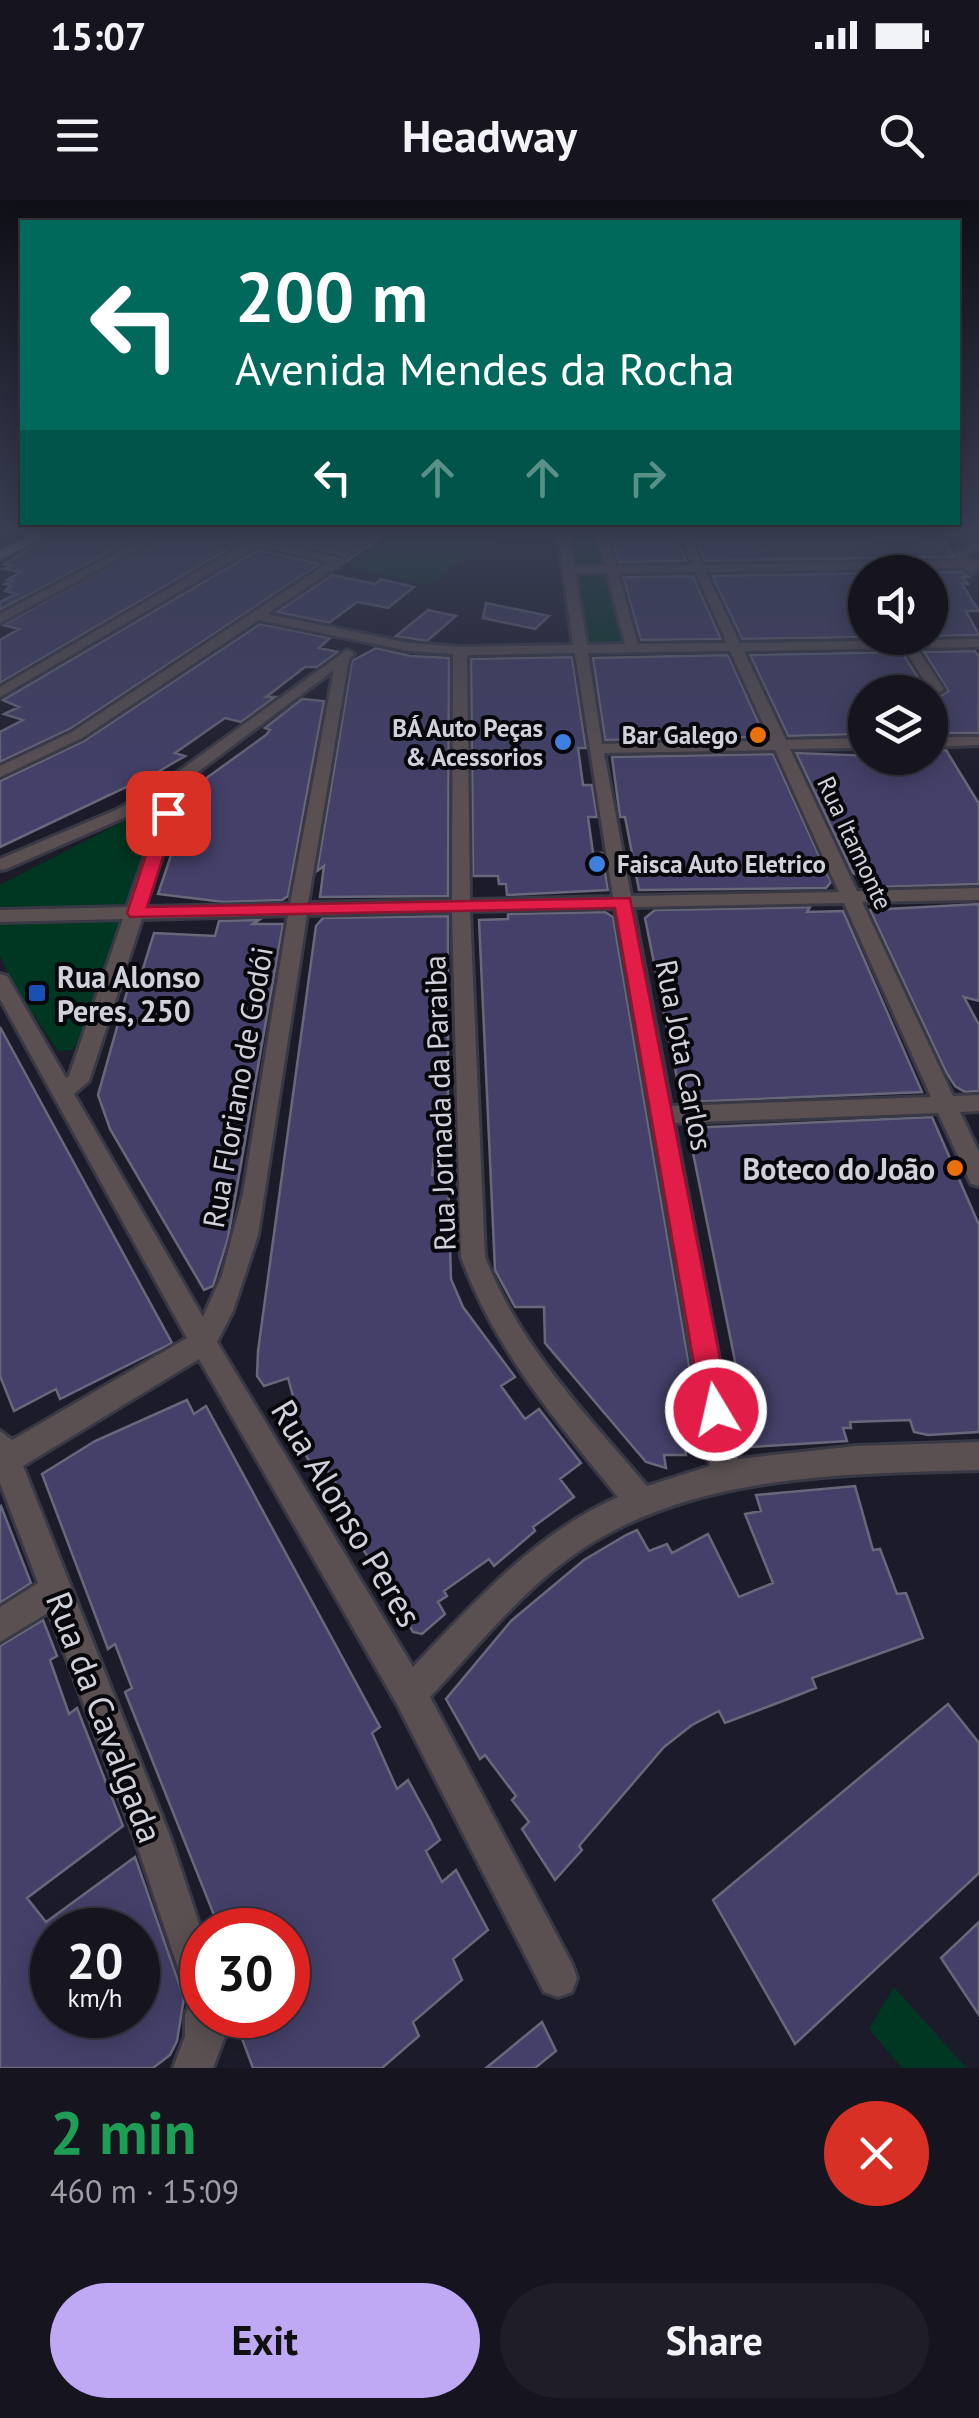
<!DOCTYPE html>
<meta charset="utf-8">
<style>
body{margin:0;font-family:"PT Sans",sans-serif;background:#1e1d28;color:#f1f3f6;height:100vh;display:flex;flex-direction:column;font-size:38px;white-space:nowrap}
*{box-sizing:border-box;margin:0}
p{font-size:32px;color:#9d9ea4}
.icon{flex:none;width:55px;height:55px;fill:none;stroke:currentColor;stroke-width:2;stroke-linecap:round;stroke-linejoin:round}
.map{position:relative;height:1868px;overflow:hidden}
.details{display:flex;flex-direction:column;background:#15141f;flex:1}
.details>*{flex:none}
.hud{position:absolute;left:20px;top:20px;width:940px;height:305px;border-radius:0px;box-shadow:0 5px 25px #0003,0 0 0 2px #34333d;background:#00695c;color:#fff;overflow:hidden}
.buttons{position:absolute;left:848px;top:355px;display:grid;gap:20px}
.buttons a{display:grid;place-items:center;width:100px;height:100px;border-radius:50%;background:#15141f;box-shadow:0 5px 25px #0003,0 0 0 2px #34333d;font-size:50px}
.speed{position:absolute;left:30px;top:1708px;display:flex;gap:20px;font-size:50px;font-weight:700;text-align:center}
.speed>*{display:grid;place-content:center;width:130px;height:130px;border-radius:50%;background:#15141f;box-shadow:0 5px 25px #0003,0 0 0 2px #34333d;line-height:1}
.speed small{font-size:25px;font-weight:400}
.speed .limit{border:15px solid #d22;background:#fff;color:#111}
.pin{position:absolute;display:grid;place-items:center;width:85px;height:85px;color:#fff;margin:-42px;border-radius:20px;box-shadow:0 5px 15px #0006}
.me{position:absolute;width:110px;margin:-55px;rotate:351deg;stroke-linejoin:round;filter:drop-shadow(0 0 8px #0008)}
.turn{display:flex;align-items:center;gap:35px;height:210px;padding:0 50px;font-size:45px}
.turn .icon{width:130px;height:130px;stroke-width:2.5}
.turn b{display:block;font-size:70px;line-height:85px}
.lanes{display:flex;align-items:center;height:95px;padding:0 50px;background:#0003;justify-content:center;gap:50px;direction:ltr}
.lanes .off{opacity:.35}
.round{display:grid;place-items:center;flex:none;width:105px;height:105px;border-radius:52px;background:#1e1d28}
.overview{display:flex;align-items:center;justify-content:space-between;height:170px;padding:0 50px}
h1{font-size:60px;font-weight:800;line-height:75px;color:#1e9e55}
.button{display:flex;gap:20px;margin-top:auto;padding:20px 50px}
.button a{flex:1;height:115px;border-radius:60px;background:#bfa9f4;color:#111;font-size:40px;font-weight:800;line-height:115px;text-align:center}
.button a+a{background:#1e1d28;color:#f1f3f6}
.status{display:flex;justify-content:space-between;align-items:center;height:70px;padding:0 50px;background:#15141f;direction:ltr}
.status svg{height:28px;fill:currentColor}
header{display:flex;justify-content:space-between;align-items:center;height:130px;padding:0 50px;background:#15141f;font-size:45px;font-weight:800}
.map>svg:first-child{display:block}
</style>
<div class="status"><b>15:07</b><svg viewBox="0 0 49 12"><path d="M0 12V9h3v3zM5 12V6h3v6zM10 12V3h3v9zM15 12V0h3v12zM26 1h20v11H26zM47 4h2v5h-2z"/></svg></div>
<header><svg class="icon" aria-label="menu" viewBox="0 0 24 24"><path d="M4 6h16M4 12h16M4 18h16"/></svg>Headway<svg class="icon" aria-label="search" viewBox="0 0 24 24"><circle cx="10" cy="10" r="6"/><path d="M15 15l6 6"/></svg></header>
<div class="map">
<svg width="979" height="1868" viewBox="0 0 979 1868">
<rect width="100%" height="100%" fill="#1c1b29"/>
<path fill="#003723" d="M403,331H491L498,332L428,385L347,367Z
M571,331H596L626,445L588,446Z
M161,602L83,838L72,850L58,851L12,783L0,756V685Z
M894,1787L962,1863L967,1868H902L869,1829Z"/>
<path fill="#444069" stroke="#69687a" stroke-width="2.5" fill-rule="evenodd" d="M58,331H150L0,410V402L16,394L5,391L11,386L5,384L12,381L7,380L21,372L4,369L11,366L4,364Z
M173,331H200L237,344L0,483V440L19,429L3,425Z
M230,331H391L347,361L344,355Z
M610,331H673L686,361L619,362Z
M691,331H939L954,357L705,361Z
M258,350L320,364L70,529L0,562V532L23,520L4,514L19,507L3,500Z
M916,372H963L969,377H962L968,384H962L979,411H966L979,435L930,436V423L944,422L930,397V372Z
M865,373V384L857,385L865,396H857L865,415V437L742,439L712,376Z
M332,375L375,384L381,379L414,387L388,408L357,402L329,423L277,412Z
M693,376L721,439L641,440L623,377Z
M486,403L549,416L535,429L483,418Z
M428,410L456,416L427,441L396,436Z
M260,424L330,438L319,448L338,452L317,467H305L266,497H275L241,522L225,518L175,553L185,556L156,573L0,647V581L84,541Z
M376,448L410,456L449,458L448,696L320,697L324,666L317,671L352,461Z
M975,451L979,457V533H930V496L939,497L948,491L924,452Z
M902,452L927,492H858L865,534L788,536L750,455Z
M728,455L765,537L605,540L593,458Z
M572,457L586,548H578L583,585H592L597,617H588L593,653H602L608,690L507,695L506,684H499L498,676H473L471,459Z
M302,499L324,501L288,696L282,700L224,702L158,694L194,587L266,535L270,530L265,528Z
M946,550L979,604V684L881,687L853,673L796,553L930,558V551Z
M773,554L831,682L826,688L639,690L625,617H620L612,557Z
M979,704V801L964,797L979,825V891L965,892L955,886L946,872L870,710Z
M810,707L807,712L843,711L922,892L689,902L685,883H678L645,718L655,710Z
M605,712L613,717L696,1206L679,1207L686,1255H664L666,1268L646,1262L545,1143L544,1107H515L495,1070L479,720L508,719V714Z
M448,716V925H438L432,975H448L451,1079L463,1107L515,1177L501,1186L525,1219L539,1209L581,1263L560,1279L574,1297L533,1327L535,1331L494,1366L489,1359L444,1391L447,1396L438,1402L445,1414L422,1434L413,1432L337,1306L346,1300L325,1266L316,1272L281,1215L296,1207L288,1178L264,1186L257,1176L258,1151L316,726L323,718Z
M259,720L253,724H283L228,1038L213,1086L204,1090L110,929L98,895L128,788H137L154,733L215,736L219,721Z
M0,827L172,1143L60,1199L56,1189L14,1211L0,1176Z
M932,917L979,1025V1232L928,1235L914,1232L910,1220L850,1222L851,1228H843L847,1241L752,1247L744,1208L759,1206L749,1170L737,1171L688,928Z
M187,1200L194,1214L206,1206L380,1527L372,1533L397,1589L408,1580L431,1622L440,1640L426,1651L442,1682L456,1670L488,1730L453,1759L462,1780L413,1822L419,1836L382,1868H253L238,1828L253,1815H288V1730H220L125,1492L132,1488L115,1444L108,1449L42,1274L95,1241Z
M855,1286L873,1350L880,1349L897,1394L906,1393L923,1438L812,1478L816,1488L788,1499L725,1523L719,1511L692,1525L664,1547L579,1646L582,1650L555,1680L522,1629L529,1622L512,1600L516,1596L485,1555L480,1559L446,1499L511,1421L584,1360L626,1335L637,1330L649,1351L667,1344L672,1353L708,1334L739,1397L773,1383L745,1314L761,1311L756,1295Z
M1,1306L31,1383L0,1403V1307Z
M43,1420L57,1456L50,1460L69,1514L77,1508L123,1626L27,1698L46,1722L135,1657L184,1798L177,1841L170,1855L153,1868H0V1446ZM52,1730H138V1815H52Z
M948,1504L979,1543V1673L795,1844L713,1700Z
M979,1722V1815L941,1758Z
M542,1822L556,1851L535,1868H486Z"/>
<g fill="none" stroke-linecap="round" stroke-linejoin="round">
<g stroke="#393845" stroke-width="6">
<path id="minor" d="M157,331H170L0,423V414Z
M204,331L257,338L343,359V363L267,414L409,443L460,447L573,445L558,331H568L574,366H605L596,331H606L616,366L692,365L677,331H687L703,365L959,361L956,352L979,341V348L966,355L970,361H979V367L971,374L964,368L706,372L740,443L979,439V447L917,448L944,490L937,494L932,493L904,448L744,451L786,540L865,538V548L790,549L857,691L979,688V700L862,702L953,896L979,895V911L960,912L979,952V986L971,984L938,913L674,923L738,1259L856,1246L979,1242V1270C845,1274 698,1273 582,1349C523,1388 478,1446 430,1497L572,1764L577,1778L572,1792L558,1797L544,1792L398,1506L199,1159L23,1266L171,1639L202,1733V1815H225V1836L213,1868H173L185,1836V1815L190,1804L135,1639L49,1412L0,1442V1407L38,1383L0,1283V1231L12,1240L187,1138L0,799V774L7,776L66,878L69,876L123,719L0,722V710L127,707L166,595L128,616L6,669L0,670V659L116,610L157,587L347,450L354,454L349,459L308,703L452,700L453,454L409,451L259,420L82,538L0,577V566L72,532L329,362L257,346L0,497V487L246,343ZM695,372L727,443L638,444L618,373ZM575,373H607L625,444L587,445ZM730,451L771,541L602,544L588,453ZM575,453L613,697L470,700L467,455ZM334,470L290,704L145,707L187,580ZM775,550L839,692L631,696L604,553ZM844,703L931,897L671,906L633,707ZM615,708L710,1266L647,1286C586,1214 520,1147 485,1057L470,711ZM452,712L461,1057C495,1150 556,1221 618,1297C534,1334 475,1402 413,1467L217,1142L233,1111L258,1035L307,715ZM288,715L243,994L222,1075L203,1117L74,894L89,881L142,719Z
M930,537H979V545L930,547Z"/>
</g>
<g stroke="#393845" stroke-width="5">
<path id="major" d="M40,331H55L0,360V351Z"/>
</g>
<use href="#minor" fill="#5a5052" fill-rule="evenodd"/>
<use href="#major" fill="#978487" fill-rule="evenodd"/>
</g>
<linearGradient id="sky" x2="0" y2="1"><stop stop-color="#0f0f17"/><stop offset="0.56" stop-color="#3a3f54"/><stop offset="1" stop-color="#3a3f54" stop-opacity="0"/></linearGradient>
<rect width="979" height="592" fill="url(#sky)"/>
<path fill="#e11d48" stroke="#92132f" stroke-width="2.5" d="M168,608L177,613L147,707L630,698L730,1210L726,1219L716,1223L706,1219L702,1210L615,708L130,717L127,713L160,613Z"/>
<g fill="#e8710a" stroke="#07070c" stroke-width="4">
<circle cx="758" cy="535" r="10"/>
<circle cx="955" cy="968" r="10"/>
</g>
<g fill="#3f7fe0" stroke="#07070c" stroke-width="4">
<circle cx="563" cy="542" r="10"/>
<circle cx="597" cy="664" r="10"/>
</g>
<rect fill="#1a4fb4" stroke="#07070c" stroke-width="4" x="27" y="783" width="20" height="20" rx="5"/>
<g text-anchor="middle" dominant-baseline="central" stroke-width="8" stroke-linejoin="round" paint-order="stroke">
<g font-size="25" font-weight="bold" fill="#d1d1db" stroke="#07070c" text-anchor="end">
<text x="543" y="528">BÁ Auto Peças<tspan x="543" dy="29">&amp; Acessorios</tspan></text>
<text x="738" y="535">Bar Galego</text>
<text x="617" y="664" text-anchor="start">Faisca Auto Eletrico</text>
</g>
<g font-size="25" fill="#d1d1db" stroke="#07070c">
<text transform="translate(855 643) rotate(65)">Rua Itamonte</text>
</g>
<g font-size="30" font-weight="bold" fill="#d1d1db" stroke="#07070c" text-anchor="start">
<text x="57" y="776">Rua Alonso<tspan x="57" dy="34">Peres, 250</tspan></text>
<text x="935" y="968" text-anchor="end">Boteco do João</text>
</g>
<g font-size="30" fill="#d1d1db" stroke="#07070c">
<text transform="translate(685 855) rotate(79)">Rua Jota Carlos</text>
<text transform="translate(237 887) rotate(-80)">Rua Floriano de Godói</text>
<text transform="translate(439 903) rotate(-92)">Rua Jornada da Paraiba</text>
</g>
<g font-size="35" fill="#d1d1db" stroke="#07070c">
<text transform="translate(347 1313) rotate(59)">Rua Alonso Peres</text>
<text transform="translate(105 1517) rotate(69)">Rua da Cavalgada</text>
</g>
</g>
</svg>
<div class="buttons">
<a><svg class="icon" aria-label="sound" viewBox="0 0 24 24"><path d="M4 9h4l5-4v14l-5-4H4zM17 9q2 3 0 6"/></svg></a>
<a><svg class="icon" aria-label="layers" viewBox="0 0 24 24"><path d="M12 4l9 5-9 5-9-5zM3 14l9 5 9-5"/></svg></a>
</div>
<div class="speed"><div>20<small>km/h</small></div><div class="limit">30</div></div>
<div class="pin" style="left:168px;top:613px;background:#d93025"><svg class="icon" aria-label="arrive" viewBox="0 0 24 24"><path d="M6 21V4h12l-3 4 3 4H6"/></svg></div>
<svg class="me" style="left:716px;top:1210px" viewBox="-20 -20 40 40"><circle r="17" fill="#e11d48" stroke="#fff" stroke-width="3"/><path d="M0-11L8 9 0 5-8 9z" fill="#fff"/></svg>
<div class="hud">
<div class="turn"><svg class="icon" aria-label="left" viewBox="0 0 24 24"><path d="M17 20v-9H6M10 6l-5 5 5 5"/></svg><div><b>200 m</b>Avenida Mendes da Rocha</div></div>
<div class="lanes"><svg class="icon" aria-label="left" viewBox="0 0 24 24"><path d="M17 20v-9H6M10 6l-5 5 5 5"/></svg><svg class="icon off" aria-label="ahead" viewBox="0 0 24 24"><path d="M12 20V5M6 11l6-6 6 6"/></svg><svg class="icon off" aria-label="ahead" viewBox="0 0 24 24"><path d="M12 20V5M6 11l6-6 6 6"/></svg><svg class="icon off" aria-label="right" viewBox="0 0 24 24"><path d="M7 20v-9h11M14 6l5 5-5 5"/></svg></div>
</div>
</div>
<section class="details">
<div class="overview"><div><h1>2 min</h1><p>460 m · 15:09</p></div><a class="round" style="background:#d93025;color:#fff"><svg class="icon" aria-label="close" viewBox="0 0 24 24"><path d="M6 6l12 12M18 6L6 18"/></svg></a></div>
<div class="button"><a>Exit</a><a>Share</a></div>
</section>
